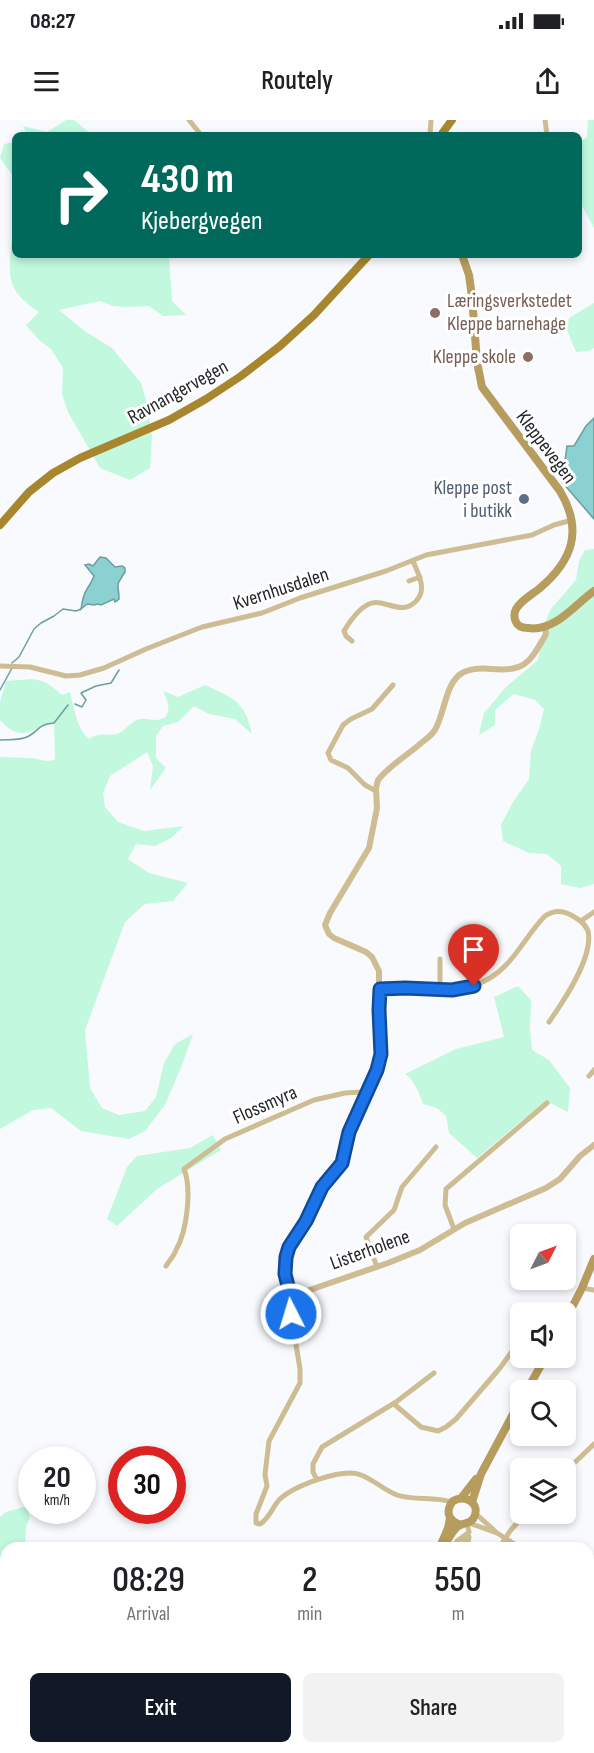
<!DOCTYPE html>
<meta charset="utf-8">
<style>
body{margin:0;font-family:"Sofia Sans Condensed",sans-serif;background:#f2f2f2;color:#202124;height:100vh;display:flex;flex-direction:column;font-size:22px;white-space:nowrap}
*{box-sizing:border-box;margin:0}
p{font-size:20px;color:#757577}
.icon{flex:none;width:33px;height:33px;fill:none;stroke:currentColor;stroke-width:2;stroke-linecap:round;stroke-linejoin:round}
.map{position:relative;flex:1;overflow:hidden}
.details{position:absolute;left:0px;top:1422px;width:594px;height:212px;display:flex;flex-direction:column;background:#fff;border-radius:18px 18px 0 0;box-shadow:0 3px 9px #0003}
.details>*{flex:none}
.hud{position:absolute;left:12px;top:12px;width:570px;height:126px;border-radius:9px;box-shadow:0 3px 9px #0003;background:#00695c;color:#fff;overflow:hidden}
.needle{width:39px;rotate:48deg}
.buttons{position:absolute;left:510px;top:1104px;display:grid;gap:12px}
.buttons a{display:grid;place-items:center;width:66px;height:66px;border-radius:9px;background:#fff;box-shadow:0 3px 9px #0003;font-size:30px}
.speed{position:absolute;left:18px;top:1326px;display:flex;gap:12px;font-size:30px;font-weight:700;text-align:center}
.speed>*{display:grid;place-content:center;width:78px;height:78px;border-radius:50%;background:#fff;box-shadow:0 3px 9px #0003;line-height:1}
.speed small{font-size:15px;font-weight:400}
.speed .limit{border:9px solid #d22;background:#fff;color:#111}
.pin{position:absolute;display:grid;place-items:center;width:51px;height:51px;color:#fff;margin:-62px -26px;border-radius:50% 50% 50% 0;rotate:-45deg;box-shadow:0 0 6px #0007}
.pin .icon{rotate:45deg}
.me{position:absolute;width:66px;margin:-33px;rotate:355deg;stroke-linejoin:round;filter:drop-shadow(0 0 4px #0008)}
.turn{display:flex;align-items:center;gap:21px;height:126px;padding:0 30px;font-size:27px}
.turn .icon{width:78px;height:78px;stroke-width:2.5}
.turn b{display:block;font-size:42px;line-height:51px}
.eta{display:flex;justify-content:space-evenly;align-items:center;height:102px;text-align:center}
.eta b{font-size:36px;font-weight:600;line-height:42px}
.primary-button{display:flex;gap:12px;margin-top:auto;padding:12px 30px}
.primary-button a{flex:1;height:69px;border-radius:9px;background:#111827;color:#fff;font-size:24px;font-weight:600;line-height:69px;text-align:center}
.primary-button a+a{background:#f2f2f2;color:#202124}
.status{display:flex;justify-content:space-between;align-items:center;height:42px;padding:0 30px;background:#fff;direction:ltr}
.status svg{height:16px;fill:currentColor}
header{display:flex;justify-content:space-between;align-items:center;height:78px;padding:0 30px;background:#fff;font-size:27px;font-weight:600}
.map>svg:first-child{display:block}
</style>
<div class="status"><b>08:27</b><svg viewBox="0 0 49 12"><path d="M0 12V9h3v3zM5 12V6h3v6zM10 12V3h3v9zM15 12V0h3v12zM26 1h20v11H26zM47 4h2v5h-2z"/></svg></div>
<header><svg class="icon" aria-label="menu" viewBox="0 0 24 24"><path d="M4 6h16M4 12h16M4 18h16"/></svg>Routely<svg class="icon" aria-label="share" viewBox="0 0 24 24"><path d="M12 15V3M7 8l5-5 5 5M5 13v7h14v-7"/></svg></header>
<div class="map">
<svg width="594" height="1633" viewBox="0 0 594 1633">
<rect width="100%" height="100%" fill="#f8fafd"/>
<path fill="#c2f8de" d="M66,0H74L92,15H27L23,6L47,12Z
M588,0H594V108L581,84L579,72V23L587,17Z
M15,22V59L0,38L4,24Z
M15,116V135H169L172,181L186,195L163,196L149,186L126,187L113,186L100,181L59,190L86,212L112,228L141,263L146,280L152,316L150,348L130,360L100,348L68,292L62,274L63,248L51,229L39,220L26,205L39,192C6,170 8,157 12,120Z
M594,183V228L588,231L576,232L567,210L569,198Z
M594,429V764L580,768L561,764V746L547,734L529,733L503,721L501,705L513,682L529,659L531,631L540,606L544,589L535,580L514,574L495,590V605L479,615L484,593L507,566L538,540L542,518L553,504H545L550,490L576,460L579,441L585,430Z
M33,559C46,561 52,566 62,575L70,572C74,586 77,612 90,619C98,612 108,616 117,614C126,611 131,600 141,599C146,598 150,600 155,600C174,600 169,582 163,571L178,577L205,565C233,578 245,581 252,614L235,599L209,594L194,586L178,602L163,606L156,616V638L166,648L150,670L153,646L147,632L110,656L103,673L105,687L118,702L144,711L184,706L171,718L155,726L136,724L128,739L149,753L188,763L173,781L145,784L125,802L85,910L90,968L102,988L119,995L145,991L156,977L164,943L175,924L193,914L182,945L165,985L145,1011L129,1019L81,1011L51,988L33,990L0,1009V637L32,638L46,641L55,640L54,603C30,609 21,624 0,600V582L6,561Z
M518,866L531,880L530,909L532,930L549,940L570,968L568,992L550,983L521,1001L477,1038L449,1013L446,996L437,988L423,984C419,973 415,961 405,954L456,929L504,917L494,877Z
M213,1015L221,1030L157,1069L117,1106L107,1099L127,1047L137,1036L190,1028Z
M27,1386L30,1397L26,1407L25,1428H6V1628H11V1633H0V1483L3,1463L0,1449V1397L6,1392Z"/>
<path fill="#8bd1d2" stroke="#6c9e9f" stroke-width="1.5" d="M594,298V399L562,362L567,326H574L586,306Z
M100,437L106,438L115,447L122,446L125,448V452C114,469 119,462 119,479L115,482L114,479L101,485L98,484L94,485L87,484L81,489C82,482 83,475 87,469C90,464 92,462 94,456L85,445L89,444L93,446Z"/>
<g fill="none" stroke-linecap="round" stroke-linejoin="round">
<path stroke="#6c9e9f" stroke-width="1.5" d="M12,543L19,537L34,509L41,503L54,496L63,489L76,491L81,489
M0,570L12,548
M75,584L82,587L86,580L81,573L96,566L111,563L119,550
M0,620C9,619 21,621 29,616C41,609 37,605 54,603L68,585
M183,1633L187,1628"/>
<path stroke="#cebc93" stroke-width="5" d="M189,0L201,15
M545,0L547,15
M430,15L431,0
M409,461L420,457
M352,521L346,516L344,511C350,501 358,489 369,484C384,477 402,498 417,480C427,469 418,453 413,441
M0,546L30,547L66,556L80,555L104,548L146,529L202,507L262,493L300,478L386,451L426,435L532,415L554,405L572,400
M376,671L365,665L348,648L331,640L328,633L343,605L351,599L372,589L393,565
M581,801L594,792
M440,868V839
M380,869C390,870 401,868 412,868C450,869 479,874 507,844C521,829 531,810 545,796C554,790 562,790 571,795C578,799 585,803 588,811C594,837 563,882 549,902
M589,956L594,950
M454,1109L445,1085L446,1069L547,983
M166,1146C169,1141 174,1136 176,1130C187,1111 192,1069 184,1049L225,1019L314,980L345,973L361,972L367,974
M377,1147L366,1117L394,1090L402,1067L436,1027
M582,1168L594,1170
M293,1173L290,1179L291,1194L300,1249V1263L269,1321L265,1354L267,1366L256,1394V1403L260,1404C270,1398 272,1387 280,1379C294,1366 343,1347 361,1355C374,1360 384,1370 397,1375C415,1381 434,1376 451,1382
M394,1284L421,1307L438,1311L446,1307L456,1299L500,1248L515,1227
M566,1351L594,1324
M317,1360L313,1352V1344L322,1327L396,1282L434,1253
M475,1393L497,1413
M469,1403L497,1413L521,1428
M452,1428L457,1421L468,1413
M461,1428L469,1412L467,1403
M467,1428L469,1417
M499,1428L510,1411L525,1394
M223,1628V1633
M75,1633L86,1628
M119,1633L125,1628
M380,1633L383,1630
M581,1633L582,1628"/>
<path stroke="#cebc93" stroke-width="6" d="M545,506L546,513L545,516C529,543 525,552 492,549C483,548 473,548 464,552C446,560 445,591 436,608C433,615 426,619 420,624C406,636 389,646 378,660L376,668L377,688L369,728L330,793L325,805L329,814L334,818L366,832L372,837L379,851V890L381,934L375,957L349,1012L342,1043L322,1067L306,1101L289,1127L286,1137L285,1154L288,1166L293,1173H301L388,1143L420,1130L465,1103L546,1068L560,1059L580,1036L594,1025"/>
<path stroke="#b79d5d" stroke-width="8" d="M462,135L469,155L472,177L477,242L482,267L560,371C583,410 573,440 540,468C533,474 521,480 516,489C514,493 514,498 516,502C518,507 523,508 528,508C555,512 574,485 594,471
M566,1199L582,1168L594,1139
M527,1270L545,1238
M462,1377L476,1359
M472,1382L481,1354L520,1281
M442,1422L448,1408L450,1398
M442,1428C448,1422 452,1409 460,1405C465,1403 469,1404 473,1399C482,1385 466,1373 453,1381C445,1391 448,1401 461,1405
M396,1628L398,1633"/>
<path stroke="#a7862e" stroke-width="8" d="M441,15L452,0
M0,405L29,372L53,353L80,338L169,300L206,279L241,256L280,226L314,195L369,135"/>
</g>
<g fill="none" stroke-linecap="round" stroke-linejoin="round">
<g stroke="#114b97" stroke-width="15">
<path id="route" d="M291,1194L290,1179L293,1173L288,1166L285,1154L286,1137L289,1127L306,1101L322,1067L342,1043L349,1012L377,950L381,934L379,890L380,869L405,868L452,870L474,866"/>
</g>
<use href="#route" stroke="#1a73e8" stroke-width="10"/>
</g>
<g fill="#8d6e63" stroke="#fff" stroke-width="2">
<circle cx="435" cy="193" r="6"/>
<circle cx="528" cy="237" r="6"/>
</g>
<circle fill="#5c6f8a" stroke="#fff" stroke-width="2" cx="524" cy="379" r="6"/>
<g text-anchor="middle" dominant-baseline="central" stroke-width="6" stroke-linejoin="round" paint-order="stroke">
<g font-size="20" fill="#785e54" stroke="#fff" text-anchor="start">
<text x="447" y="181">Læringsverkstedet<tspan x="447" dy="23">Kleppe barnehage</tspan></text>
<text x="516" y="237" text-anchor="end">Kleppe skole</text>
</g>
<g font-size="20" fill="#242629" stroke="#fff">
<text transform="translate(178 272) rotate(-29)">Ravnangervegen</text>
<text transform="translate(546 327) rotate(53)">Kleppevegen</text>
<text transform="translate(281 469) rotate(-18)">Kvernhusdalen</text>
<text transform="translate(265 985) rotate(-24)">Flossmyra</text>
<text transform="translate(370 1130) rotate(-20)">Listerholene</text>
</g>
<g font-size="20" fill="#4e5e75" stroke="#fff" text-anchor="end">
<text x="512" y="368">Kleppe post<tspan x="512" dy="23">i butikk</tspan></text>
</g>
</g>
</svg>
<div class="buttons">
<a><svg class="needle" viewBox="-14 -14 28 28"><path d="M0-13l5 13h-10z" fill="#e53935"/><path d="M0 13l5-13h-10z" fill="#757577"/></svg></a>
<a><svg class="icon" aria-label="sound" viewBox="0 0 24 24"><path d="M4 9h4l5-4v14l-5-4H4zM17 9q2 3 0 6"/></svg></a>
<a><svg class="icon" aria-label="search" viewBox="0 0 24 24"><circle cx="10" cy="10" r="6"/><path d="M15 15l6 6"/></svg></a>
<a><svg class="icon" aria-label="layers" viewBox="0 0 24 24"><path d="M12 4l9 5-9 5-9-5zM3 14l9 5 9-5"/></svg></a>
</div>
<div class="speed"><div>20<small>km/h</small></div><div class="limit">30</div></div>
<div class="pin" style="left:474px;top:866px;background:#d93025"><svg class="icon" aria-label="arrive" viewBox="0 0 24 24"><path d="M6 21V4h12l-3 4 3 4H6"/></svg></div>
<svg class="me" style="left:291px;top:1194px" viewBox="-20 -20 40 40"><circle r="17" fill="#1a73e8" stroke="#fff" stroke-width="3"/><path d="M0-11L8 9 0 5-8 9z" fill="#fff"/></svg>
<div class="hud">
<div class="turn"><svg class="icon" aria-label="right" viewBox="0 0 24 24"><path d="M7 20v-9h11M14 6l5 5-5 5"/></svg><div><b>430 m</b>Kjebergvegen</div></div>
</div>
<section class="details">
<div class="eta">
<div><b>08:29</b><p>Arrival</p></div>
<div><b>2</b><p>min</p></div>
<div><b>550</b><p>m</p></div>
</div>
<div class="primary-button"><a>Exit</a><a>Share</a></div>
</section>
</div>
